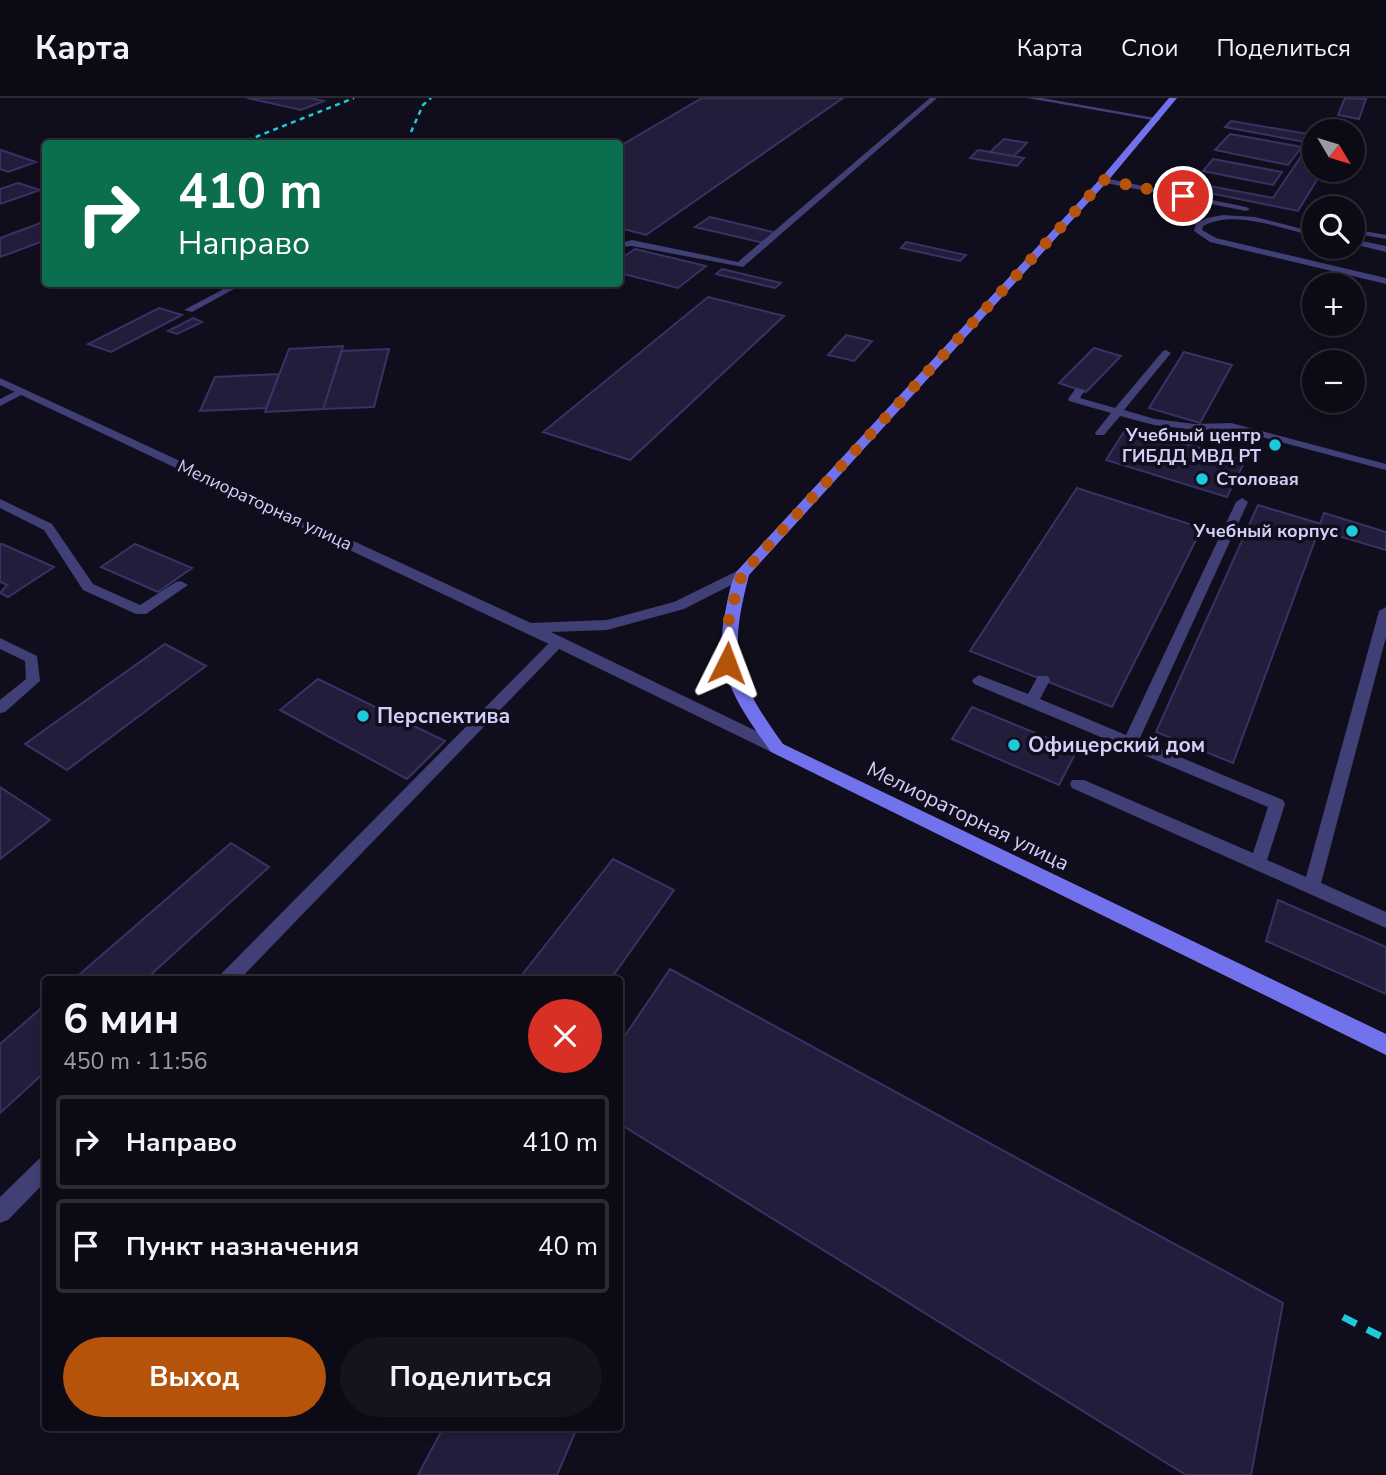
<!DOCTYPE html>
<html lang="ru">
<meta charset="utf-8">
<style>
body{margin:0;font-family:"Nunito Sans",sans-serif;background:#15131e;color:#f1f3f6;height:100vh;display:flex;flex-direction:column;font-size:26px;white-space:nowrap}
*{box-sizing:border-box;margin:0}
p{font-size:23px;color:#9a9aa0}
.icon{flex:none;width:38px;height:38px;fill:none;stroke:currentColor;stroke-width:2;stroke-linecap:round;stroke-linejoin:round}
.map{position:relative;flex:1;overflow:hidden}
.panel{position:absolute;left:42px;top:878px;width:581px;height:455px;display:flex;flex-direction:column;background:#0c0a15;border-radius:7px;box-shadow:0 4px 10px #0003,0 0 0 2px #2c2b34}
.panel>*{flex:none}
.top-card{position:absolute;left:42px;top:42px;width:581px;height:147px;border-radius:7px;box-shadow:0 4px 10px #0003,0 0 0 2px #2c2b34;background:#0b6e4f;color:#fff;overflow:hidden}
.needle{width:46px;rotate:128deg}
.controls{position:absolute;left:1302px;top:21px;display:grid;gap:14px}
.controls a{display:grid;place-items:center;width:63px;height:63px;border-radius:50%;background:#0c0a15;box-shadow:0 4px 10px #0003,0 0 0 2px #2c2b34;font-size:35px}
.pin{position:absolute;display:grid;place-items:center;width:60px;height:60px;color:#fff;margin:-30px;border:4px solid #fff;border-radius:50%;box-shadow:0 2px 7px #0007}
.me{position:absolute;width:77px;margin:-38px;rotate:3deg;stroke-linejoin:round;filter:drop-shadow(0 0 5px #0008)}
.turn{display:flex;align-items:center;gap:24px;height:147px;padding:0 21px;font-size:32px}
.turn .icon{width:91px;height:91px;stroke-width:2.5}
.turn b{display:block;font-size:49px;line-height:60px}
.round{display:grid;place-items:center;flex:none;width:74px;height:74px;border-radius:37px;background:#15131e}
.headline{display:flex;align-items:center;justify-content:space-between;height:119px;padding:0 21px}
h1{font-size:42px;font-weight:700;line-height:52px}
.button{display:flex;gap:14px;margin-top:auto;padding:14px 21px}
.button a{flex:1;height:80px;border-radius:42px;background:#b45309;color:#fff;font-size:28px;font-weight:700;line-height:80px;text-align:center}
.button a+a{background:#15131e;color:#f1f3f6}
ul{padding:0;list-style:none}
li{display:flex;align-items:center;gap:21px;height:94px;margin:0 14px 10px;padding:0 7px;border:4px solid #2c2b34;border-radius:7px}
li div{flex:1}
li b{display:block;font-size:26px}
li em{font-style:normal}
header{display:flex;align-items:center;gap:42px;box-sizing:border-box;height:98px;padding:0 35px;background:#0c0a15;border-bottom:2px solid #2c2b34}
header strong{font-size:33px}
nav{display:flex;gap:38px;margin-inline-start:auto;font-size:24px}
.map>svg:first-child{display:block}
</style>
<header>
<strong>Карта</strong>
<nav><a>Карта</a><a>Слои</a><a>Поделиться</a></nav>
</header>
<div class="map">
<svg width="1386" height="1377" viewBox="0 0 1386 1377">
<rect width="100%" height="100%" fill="#100e1c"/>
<path fill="#221d3b" stroke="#3a3164" stroke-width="2" d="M247,0H310L324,3L301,12Z
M702,0H843L646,137L620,130V48Z
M1345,0L1366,1L1359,21L1338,17Z
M1231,23L1314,37V72H1323L1298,113L1190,91L1194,85L1273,100L1310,45L1225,29Z
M1230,36L1302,49L1288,67L1215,52Z
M1004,41L1027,45L1014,58L990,54Z
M978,52L990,54L1024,60L1017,68L970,60Z
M0,53L1,52L36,64L8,74L0,71Z
M1213,61L1282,74L1273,87L1203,73Z
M18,85L40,92L0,106V91Z
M710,119L777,135L764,145L695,129Z
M46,123V142L0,159V140Z
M906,144L966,157L960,163L901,150Z
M635,151L706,168L678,190L620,175V161Z
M722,171L781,185L775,190L716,176Z
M708,199L784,218L630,362L543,334Z
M159,210L182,217L111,254L88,246Z
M193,220L202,224L177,236L168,233Z
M846,237L872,243L854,263L828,257Z
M343,248L323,311L265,314L289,251Z
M1094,250L1121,258L1086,294L1059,285Z
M389,251L374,309L323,311L342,253Z
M1184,254L1232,267L1200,325L1149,310Z
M279,276L266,310L200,313L215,279Z
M1127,329L1245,363L1227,399L1106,362Z
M1077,390L1202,430L1112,609L970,553Z
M1258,407L1321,426L1233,665L1156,634Z
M1324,415L1386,434V452L1318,432Z
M0,446H2L54,469L8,499L0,495L7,487L0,484Z
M135,446L192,470L158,494L101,469Z
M165,546L206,568L67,672L25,646Z
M318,581L445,643L407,681L280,612Z
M972,609L1077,652L1059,687L952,641Z
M0,689L50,722L0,761Z
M231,745L269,769L145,882H73Z
M613,761L674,792L610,882H518Z
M1278,802L1386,849V896L1266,843Z
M670,871L1283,1205L1251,1377H1186L620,1026V945Z
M46,906V973L0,1015V946Z
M443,1330H577L557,1377H418Z"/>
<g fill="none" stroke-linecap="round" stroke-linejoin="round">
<path fill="#403f76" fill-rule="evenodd" d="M930,0H937L743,169L632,148L620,149V145L632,142L738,164Z
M1027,0H1042L1161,21L1158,23Z
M1104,80L1246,109L1250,111L1246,113L1101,84Z
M1223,117L1255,119L1314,134V138C1280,131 1236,111 1203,128L1202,132L1216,140L1386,180V186L1210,144L1194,133L1196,125L1207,120Z
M1353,131L1386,137V141L1353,135Z
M1353,141L1386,148V154L1353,146Z
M233,186H243L192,214L184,212Z
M1166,252L1171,255L1124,312L1155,321L1195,326L1231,325L1386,366V372L1231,331L1195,332L1154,327L1120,318L1104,337H1096L1095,335L1111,315L1069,303L1068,301L1076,290L1085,292L1080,300L1115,310L1163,253Z
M18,292L27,294L0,308V301Z
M1242,400L1248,404L1139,642L1283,702L1285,706L1267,762L1306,779L1379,513L1386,509V539L1321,785L1386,814V830L1072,690L1070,686L1072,682H1084L1253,755L1268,709L974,586L972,582L979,577L1028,596L1038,578H1048L1050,582L1040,601L1126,637L1236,404Z
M0,401L52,426L93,486L140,507L176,484L181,483L188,487L146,516H136L83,492L44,432L0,410Z
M558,539L565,544L563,547L239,882H218L221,876L553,541Z
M0,540L37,558L40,583L5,614L0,615V602L26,581L25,563L0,551Z
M46,1058V1083L8,1122L0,1125V1099L39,1061Z"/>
<path fill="#403f76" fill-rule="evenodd" d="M0,280L531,525L607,522L674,504L737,473H747V479L684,511L607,532L551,534L783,646L785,650L783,654H771L553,548L0,287Z"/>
<path fill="#7372ed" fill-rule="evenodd" d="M1169,0H1177L1107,84L749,477C728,558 735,579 783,646L1386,936V957L771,654C738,607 713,575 725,515C728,501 730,485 737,473L1101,80Z"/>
<path stroke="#1ccad9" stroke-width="2.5" stroke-dasharray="5 4.5" stroke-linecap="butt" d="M411,34L423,7L431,0
M238,46L354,0"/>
<path stroke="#1ccad9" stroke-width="7" stroke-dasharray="15 12" stroke-linecap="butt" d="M1343,1219L1386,1241"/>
</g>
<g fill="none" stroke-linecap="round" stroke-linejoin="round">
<path stroke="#b45309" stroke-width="12" stroke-dasharray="0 21.6" d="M727,565L729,519L742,476L1104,82L1183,98"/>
</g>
<g fill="#1ccad9" stroke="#100e1c" stroke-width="2.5">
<circle cx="1275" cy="347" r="7"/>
<circle cx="1202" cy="381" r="7"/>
<circle cx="1352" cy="433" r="7"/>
<circle cx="363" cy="618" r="7"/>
<circle cx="1014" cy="647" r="7"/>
</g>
<g text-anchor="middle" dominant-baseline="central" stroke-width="7" stroke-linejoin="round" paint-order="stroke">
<g font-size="18" font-weight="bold" fill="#d3cff9" stroke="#100e1c" text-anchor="end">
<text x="1261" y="337">Учебный центр<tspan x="1261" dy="21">ГИБДД МВД РТ</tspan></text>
<text x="1216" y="381" text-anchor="start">Столовая</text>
<text x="1338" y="433">Учебный корпус</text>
</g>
<g font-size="18" fill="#d3cff9" stroke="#100e1c">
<text transform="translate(265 407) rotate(25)">Мелиораторная улица</text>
</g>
<g font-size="21" font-weight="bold" fill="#d3cff9" stroke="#100e1c" text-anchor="start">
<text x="377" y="618">Перспектива</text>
<text x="1028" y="647">Офицерский дом</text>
</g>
<g font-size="21" fill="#d3cff9" stroke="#100e1c">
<text transform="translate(968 718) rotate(26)">Мелиораторная улица</text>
</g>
</g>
</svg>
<div class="controls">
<a><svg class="needle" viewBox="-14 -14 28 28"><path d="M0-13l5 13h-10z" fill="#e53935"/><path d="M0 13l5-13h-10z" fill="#9a9aa0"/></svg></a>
<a><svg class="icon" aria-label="search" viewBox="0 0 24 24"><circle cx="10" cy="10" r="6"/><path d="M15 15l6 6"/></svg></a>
<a>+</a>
<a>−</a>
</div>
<div class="pin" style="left:1183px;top:98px;background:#d93025"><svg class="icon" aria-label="arrive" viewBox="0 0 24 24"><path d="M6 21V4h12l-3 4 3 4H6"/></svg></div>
<svg class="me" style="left:727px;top:565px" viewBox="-20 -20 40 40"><path d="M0-17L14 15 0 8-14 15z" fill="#b45309" stroke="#fff" stroke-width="4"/></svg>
<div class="top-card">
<div class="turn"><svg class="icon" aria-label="right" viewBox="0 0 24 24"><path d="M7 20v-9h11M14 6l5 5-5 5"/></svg><div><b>410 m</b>Направо</div></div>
</div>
<section class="panel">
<div class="headline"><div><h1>6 мин</h1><p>450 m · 11:56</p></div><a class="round" style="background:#d93025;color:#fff"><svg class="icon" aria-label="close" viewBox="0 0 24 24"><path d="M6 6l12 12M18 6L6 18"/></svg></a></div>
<ul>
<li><svg class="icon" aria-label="right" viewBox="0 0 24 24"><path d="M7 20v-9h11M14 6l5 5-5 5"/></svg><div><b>Направо</b></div><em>410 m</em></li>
<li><svg class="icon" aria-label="arrive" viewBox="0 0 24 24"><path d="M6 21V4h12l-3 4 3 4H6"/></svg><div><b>Пункт назначения</b></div><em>40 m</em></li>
</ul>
<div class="button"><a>Выход</a><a>Поделиться</a></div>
</section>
</div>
